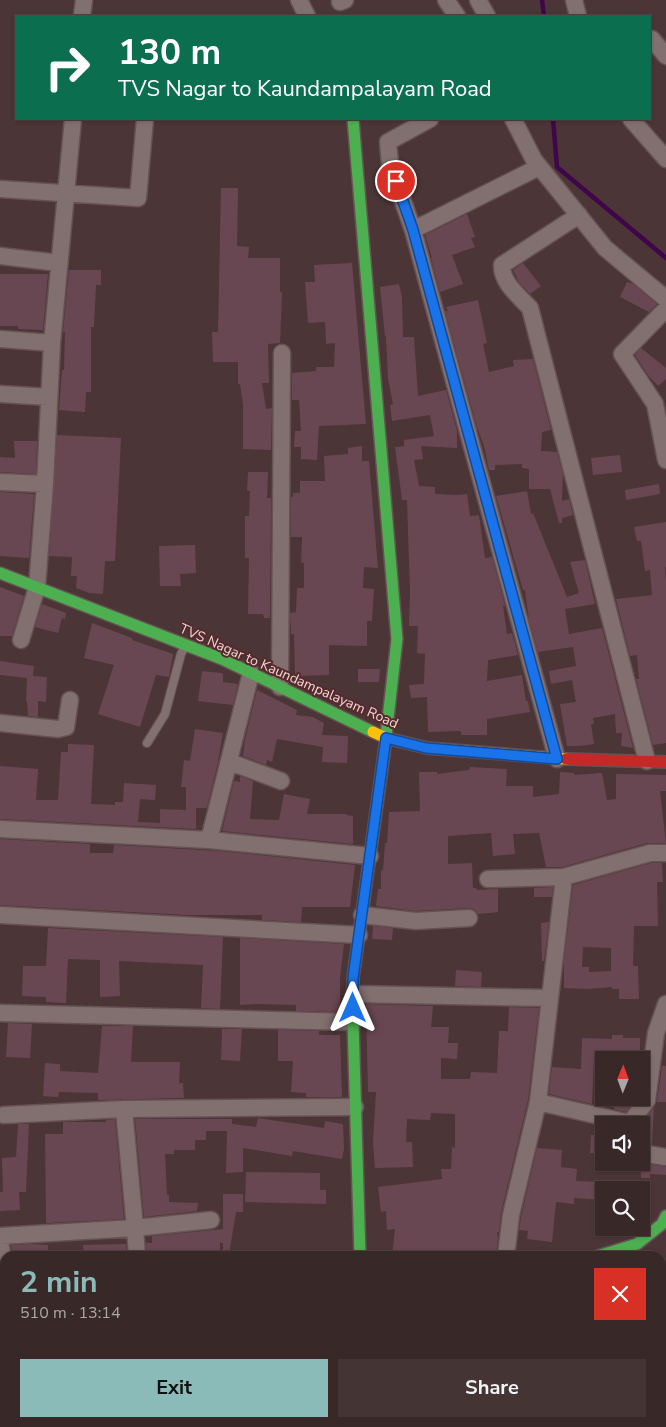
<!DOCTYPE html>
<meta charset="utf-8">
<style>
body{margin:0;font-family:"Nunito Sans",sans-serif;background:#443434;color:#f1f3f6;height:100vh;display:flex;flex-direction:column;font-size:19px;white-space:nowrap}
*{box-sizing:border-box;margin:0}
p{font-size:16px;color:#aba6a8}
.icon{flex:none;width:28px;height:28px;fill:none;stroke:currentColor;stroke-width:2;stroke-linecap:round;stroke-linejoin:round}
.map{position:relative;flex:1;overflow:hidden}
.side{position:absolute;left:0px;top:1251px;width:666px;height:176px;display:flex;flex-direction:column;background:#392828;border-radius:15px 15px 0 0;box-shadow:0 1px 4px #0004,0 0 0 1px #534445}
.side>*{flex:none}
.guide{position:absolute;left:15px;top:15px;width:636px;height:105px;border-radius:0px;box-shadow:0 1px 4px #0004,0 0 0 1px #534445;background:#0b6e4f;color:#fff;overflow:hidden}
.needle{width:32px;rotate:1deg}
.buttons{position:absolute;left:595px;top:1051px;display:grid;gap:10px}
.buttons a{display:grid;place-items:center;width:55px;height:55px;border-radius:0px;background:#392828;box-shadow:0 1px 4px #0004,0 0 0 1px #534445;font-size:25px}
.pin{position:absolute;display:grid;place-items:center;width:42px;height:42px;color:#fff;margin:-21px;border:2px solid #fff;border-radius:50%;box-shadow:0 1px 5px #0007}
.me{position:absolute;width:55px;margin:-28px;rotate:0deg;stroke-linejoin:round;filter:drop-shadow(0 0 4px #0008)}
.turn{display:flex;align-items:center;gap:18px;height:105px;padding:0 20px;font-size:22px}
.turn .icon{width:65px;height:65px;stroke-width:2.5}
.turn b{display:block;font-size:35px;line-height:42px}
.round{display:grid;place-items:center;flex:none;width:52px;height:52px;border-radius:0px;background:#443434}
.overview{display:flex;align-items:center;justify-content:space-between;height:85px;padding:0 20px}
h1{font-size:30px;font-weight:700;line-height:38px;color:#8bbbb9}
.button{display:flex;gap:10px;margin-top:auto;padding:10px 20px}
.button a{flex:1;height:58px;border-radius:0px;background:#8bbbb9;color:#111;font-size:20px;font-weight:700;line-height:58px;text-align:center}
.button a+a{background:#443434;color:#f1f3f6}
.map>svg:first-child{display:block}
</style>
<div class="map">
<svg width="666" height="1427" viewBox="0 0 666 1427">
<rect width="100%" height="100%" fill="#4c3536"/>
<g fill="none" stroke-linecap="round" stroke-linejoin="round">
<path stroke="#40064b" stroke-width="4.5" d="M542,0L544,16
M553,119L557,167L666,258"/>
</g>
<path fill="#694752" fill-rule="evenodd" d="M221,188H238L237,246L249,247L248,258H280V292H282L280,343L268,344L269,383H262L266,409L272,408L271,450L243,449V404L240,384H238V362H213L212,332H218Z
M467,214L475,237L471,238L475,247L452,255L463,284L440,292L431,258H432L425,235Z
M352,263L366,424L319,426L317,460L301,459V447H294L295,431H301L299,400H292V373L316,371V367H334L335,343L326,344L325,322L308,323L305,282H315L314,265Z
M523,263L541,286L530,294L519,282L513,270Z
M69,270H101V285H96L94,327H91V392H86L85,412L59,410L62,370H64L65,332H63Z
M0,274H48L43,330L18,329V326H0Z
M627,282L633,284L657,304L649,312L620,297Z
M399,284L402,297L403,337H414L418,396L446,390L457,431V448L421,446L423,459L414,460L419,486L435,487V494L456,495L467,494L470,516L479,515L485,558L492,557L505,606H503L507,634L512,633L518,655L488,660L487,681L522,675L526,701H528L530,712L487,719V735H461V731L428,732L427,697L411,698L409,685L424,684L425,654L417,653L418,626H409L410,592L407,500H402L395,447L406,446H404V440L434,436L430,415L392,421L390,405L393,404L388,379L386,336H385L380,287Z
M478,300L487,343L483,344L489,372L514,366L513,360L533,359L551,430L542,432L541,451L557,452L563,474L562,501L569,499L573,515L562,518V523H559L550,489H529V469L522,468V464L495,465V470H489L484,446L477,427L445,311H448L446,307Z
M641,348L666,368V379L658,386L648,375L635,355Z
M57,435L121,438L115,561H105L103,594L89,593L76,588L77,576H71L72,557L49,556Z
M14,441H37L36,474L0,472V457L15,458Z
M362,446V461H369L378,568L364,567L363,588L374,589L372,621H367V646L329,645V675L295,676L294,634H291L290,613L296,612L297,588H304V563L301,562L302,537H291V497H293V493H300V481H325L324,456L348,454V448Z
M620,455L622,472L593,475L591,458Z
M248,472H268L267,498H271L270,618H264L263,614H248L249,558H245V516H249L250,491H247Z
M659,484L660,494L626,500L625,490Z
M527,491L531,514L533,513L567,597L579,593L570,562L585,560L595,604L565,609L569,634L602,628L633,748L621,746L622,733H616L615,714L593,718L594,724H591L594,744L579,746H567L560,704L576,702L572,680L551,684L549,671L576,666L573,647L538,652L529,620L525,590H523L496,496Z
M0,492L34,494L29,558L0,556Z
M666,522V567L665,568L666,582V743L653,745L636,679H639L637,655L630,656L616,599L652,595L650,570L645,571L641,541H637L634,527Z
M195,545L196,573L180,574L181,586H160L159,546Z
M0,587L24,596L12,636H0Z
M42,604L66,613L65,619L62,618L58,633L35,627Z
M92,623L132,638V640L173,654L169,677L156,675L140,727L98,714L114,665L84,658Z
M0,661L34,666L33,676L47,677L46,702L38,701V717L28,716L27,701H26L27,678L0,675Z
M358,669H380L379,682H358Z
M202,671L221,673L223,674V682L238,684L233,705L198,701Z
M257,690L297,710L296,715L313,717L324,723L322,735L348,736L347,763L322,762L323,747L277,739L272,762L267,760L266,765L243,756L245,739Z
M195,729L223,733L218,762L207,808H196V829L0,819V766L38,769L36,800H58L61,752H68V744L94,745L91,804L115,805V802H123L124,783L156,785L155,800L140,799L138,822L160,823V809L186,810V787H181L184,760L190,761Z
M470,767L507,769L506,786H533V797L559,794L560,772L574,773V775L602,773L607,800L616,799V774L666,775V791H660L666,843H647L562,867H546L539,833L513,834L515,854L493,856L491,833L448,836V864L472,863L473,888H476L477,890L498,889V912L478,914L474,909L468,908L416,911L376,906L378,889H381V871L383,870L385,843H387L389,812L420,811L419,772H437V774L469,770Z
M240,776L253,781L250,819L279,820L284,794L310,799L307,814H347L346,815L353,816V844L222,831L234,781L240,782Z
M0,839L90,844V853H113L114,845L219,851L355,865L350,907H302L301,922L262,920V915H187L0,905Z
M651,863H662L663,882H657L658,926H634L633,966H638L639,999H619V989H612V987L588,989L564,988V960L573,885ZM583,947L611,948V971L589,972V967H582Z
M553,887L552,897H534V888Z
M549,922L544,961H542L541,923Z
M373,926L393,928L392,940L372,939Z
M48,928L223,937L220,1009L201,1008L203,965L119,961L120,996L100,997V960L68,959L66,1003L46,1002V997L22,996L23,966H46Z
M240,938L344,944L340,978V1012L296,1011V1005L258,1004L240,1005Z
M456,970L482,972L481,987L455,986Z
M366,1004L433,1006L431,1027H449L448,1043H458L457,1059L441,1058V1079H470L471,1072L497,1073L499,1031H508L509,1007L539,1008L528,1100L501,1213L499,1232H497L498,1238L496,1256H392L395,1229L387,1230L386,1211L381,1212L378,1187L442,1179L441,1169H451L452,1147L455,1148V1114L431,1113L430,1120L407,1119L406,1142H412L413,1167L375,1168L373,1143L376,1092H368Z
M8,1023L32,1024L30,1058L6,1057Z
M102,1026H133L131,1062H180L179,1083H183L184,1098L98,1100V1093L59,1092L58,1097L43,1096L45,1063L60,1064V1071L98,1073Z
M222,1029H242L240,1061L221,1060Z
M278,1030L319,1031V1035H340L342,1097H306V1093L291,1092L293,1061H278Z
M612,1035H623V1038H640V1060H594L592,1104L549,1094L552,1067L581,1069L582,1038L612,1039Z
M662,1066H666V1102H657Z
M615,1098H636L626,1112L614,1109Z
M654,1107L652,1145L641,1143V1125Z
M258,1118L324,1128L325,1121L343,1124L344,1149L342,1159L293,1151L292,1156L243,1148V1172L226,1173L227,1131H206V1140H195V1150H174V1154H165L167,1195H169V1202L198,1203L197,1211L144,1217L135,1119H232V1124L256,1127Z
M115,1119L124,1219L46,1223L45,1134H63V1122H106V1120Z
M18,1124H29L26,1192H19L20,1210L0,1211V1192H3L2,1158L16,1157Z
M591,1135L604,1136V1154L590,1153Z
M537,1148L562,1150L561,1167L577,1169L576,1181L604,1182V1200L574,1198V1204L556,1202L552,1242L527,1239L528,1231L519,1230L521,1217Z
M641,1163L666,1167V1175L650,1174V1178H641Z
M246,1172L320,1173V1190H326V1204L245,1202Z
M223,1194H243V1212H236L229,1254H223V1243H220V1254H187V1256H147L146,1243H152V1236L223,1229Z
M30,1244L48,1245V1256H13L11,1245Z
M126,1244L127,1256H84L83,1245Z"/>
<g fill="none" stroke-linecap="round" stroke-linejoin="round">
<g stroke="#665253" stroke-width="10">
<path id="lane" d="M147,743L165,714L181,654L185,646"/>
</g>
<g stroke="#665253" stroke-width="19">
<path id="street" d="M299,0L307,16
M446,0L457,16
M478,0L487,16
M574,0L578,16
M340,2L345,0
M82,16L84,0
M652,39L666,56
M430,119L388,142L390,164L413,230L557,759
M513,119L534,160L605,248L666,299
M631,119L666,159
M0,189L138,198L145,119
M579,215L502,265C501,282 519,296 530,308L647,761
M413,230L539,167
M0,256L59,263
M666,309L622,354L655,404L666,460
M0,339L52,343
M0,394L49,397
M0,482L45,484
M21,640L37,587L45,484L52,343L73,119
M280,687L282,353
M0,723L58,729L66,727L70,700
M230,762L281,781
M0,829L209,840L370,856
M209,840L251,673
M488,879L564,877
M0,915L359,935
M362,915L416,921L469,918
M354,994L550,998
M1,1013L353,1022
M538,1102L630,1123V1125
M124,1109L135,1228L211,1220
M4,1115L124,1109L355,1107
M630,1123L647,1100L656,1033L666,1004
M641,1153L666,1157
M0,1236L135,1228L137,1256
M0,1241L5,1271
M506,1256L511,1215L538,1102L564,877L650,853H666
M93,1422V1427
M360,1422V1427
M658,1427V1422"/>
</g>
<g stroke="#665253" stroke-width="14">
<path id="fast" d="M353,119L397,639L384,754
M0,573L222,659L373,732
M355,964L353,978V1022L360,1256
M598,1256L637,1244L662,1224L666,1216
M447,1427L450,1422"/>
</g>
<g stroke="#665253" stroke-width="14">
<path id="slow" d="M373,732L386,738L427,748L566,759
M355,964L384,754"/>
</g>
<g stroke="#665253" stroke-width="14">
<path id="jam" d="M566,759L666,762"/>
</g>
<use href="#lane" stroke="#827070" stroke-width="8"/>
<use href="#street" stroke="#827070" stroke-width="16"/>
<use href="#fast" stroke="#4caf50" stroke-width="11"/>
<use href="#slow" stroke="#ffc107" stroke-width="11"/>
<use href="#jam" stroke="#c62828" stroke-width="11"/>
</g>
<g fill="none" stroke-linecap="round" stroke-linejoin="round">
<g stroke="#114b97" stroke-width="12">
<path id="route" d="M353,1008V978L386,738L426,748L557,759L413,230L396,181"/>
</g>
<use href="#route" stroke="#1a73e8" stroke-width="9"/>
</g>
<g text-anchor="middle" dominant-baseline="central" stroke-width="4" stroke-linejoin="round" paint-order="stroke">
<g font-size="14" fill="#f0d4d3" stroke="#562b2d">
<text transform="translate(289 676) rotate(24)">TVS Nagar to Kaundampalayam Road</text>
</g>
</g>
</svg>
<div class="buttons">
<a><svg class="needle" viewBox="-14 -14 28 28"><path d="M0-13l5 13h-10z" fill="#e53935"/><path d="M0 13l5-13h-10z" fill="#aba6a8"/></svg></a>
<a><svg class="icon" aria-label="sound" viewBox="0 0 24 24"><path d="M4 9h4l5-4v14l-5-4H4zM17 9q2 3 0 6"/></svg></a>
<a><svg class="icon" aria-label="search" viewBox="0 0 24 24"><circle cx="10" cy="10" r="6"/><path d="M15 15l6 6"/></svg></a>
</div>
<div class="pin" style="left:396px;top:181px;background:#d93025"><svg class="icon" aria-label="arrive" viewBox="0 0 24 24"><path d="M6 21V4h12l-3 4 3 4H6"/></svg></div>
<svg class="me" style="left:353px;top:1008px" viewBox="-20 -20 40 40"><path d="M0-17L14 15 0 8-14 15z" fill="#1a73e8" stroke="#fff" stroke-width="4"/></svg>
<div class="guide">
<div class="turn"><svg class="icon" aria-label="right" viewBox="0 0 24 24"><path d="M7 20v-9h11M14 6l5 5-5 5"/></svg><div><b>130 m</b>TVS Nagar to Kaundampalayam Road</div></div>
</div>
<section class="side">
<div class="overview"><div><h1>2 min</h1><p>510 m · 13:14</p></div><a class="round" style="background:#d93025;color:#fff"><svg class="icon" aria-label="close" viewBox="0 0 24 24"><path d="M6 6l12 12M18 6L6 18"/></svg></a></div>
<div class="button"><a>Exit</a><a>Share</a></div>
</section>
</div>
